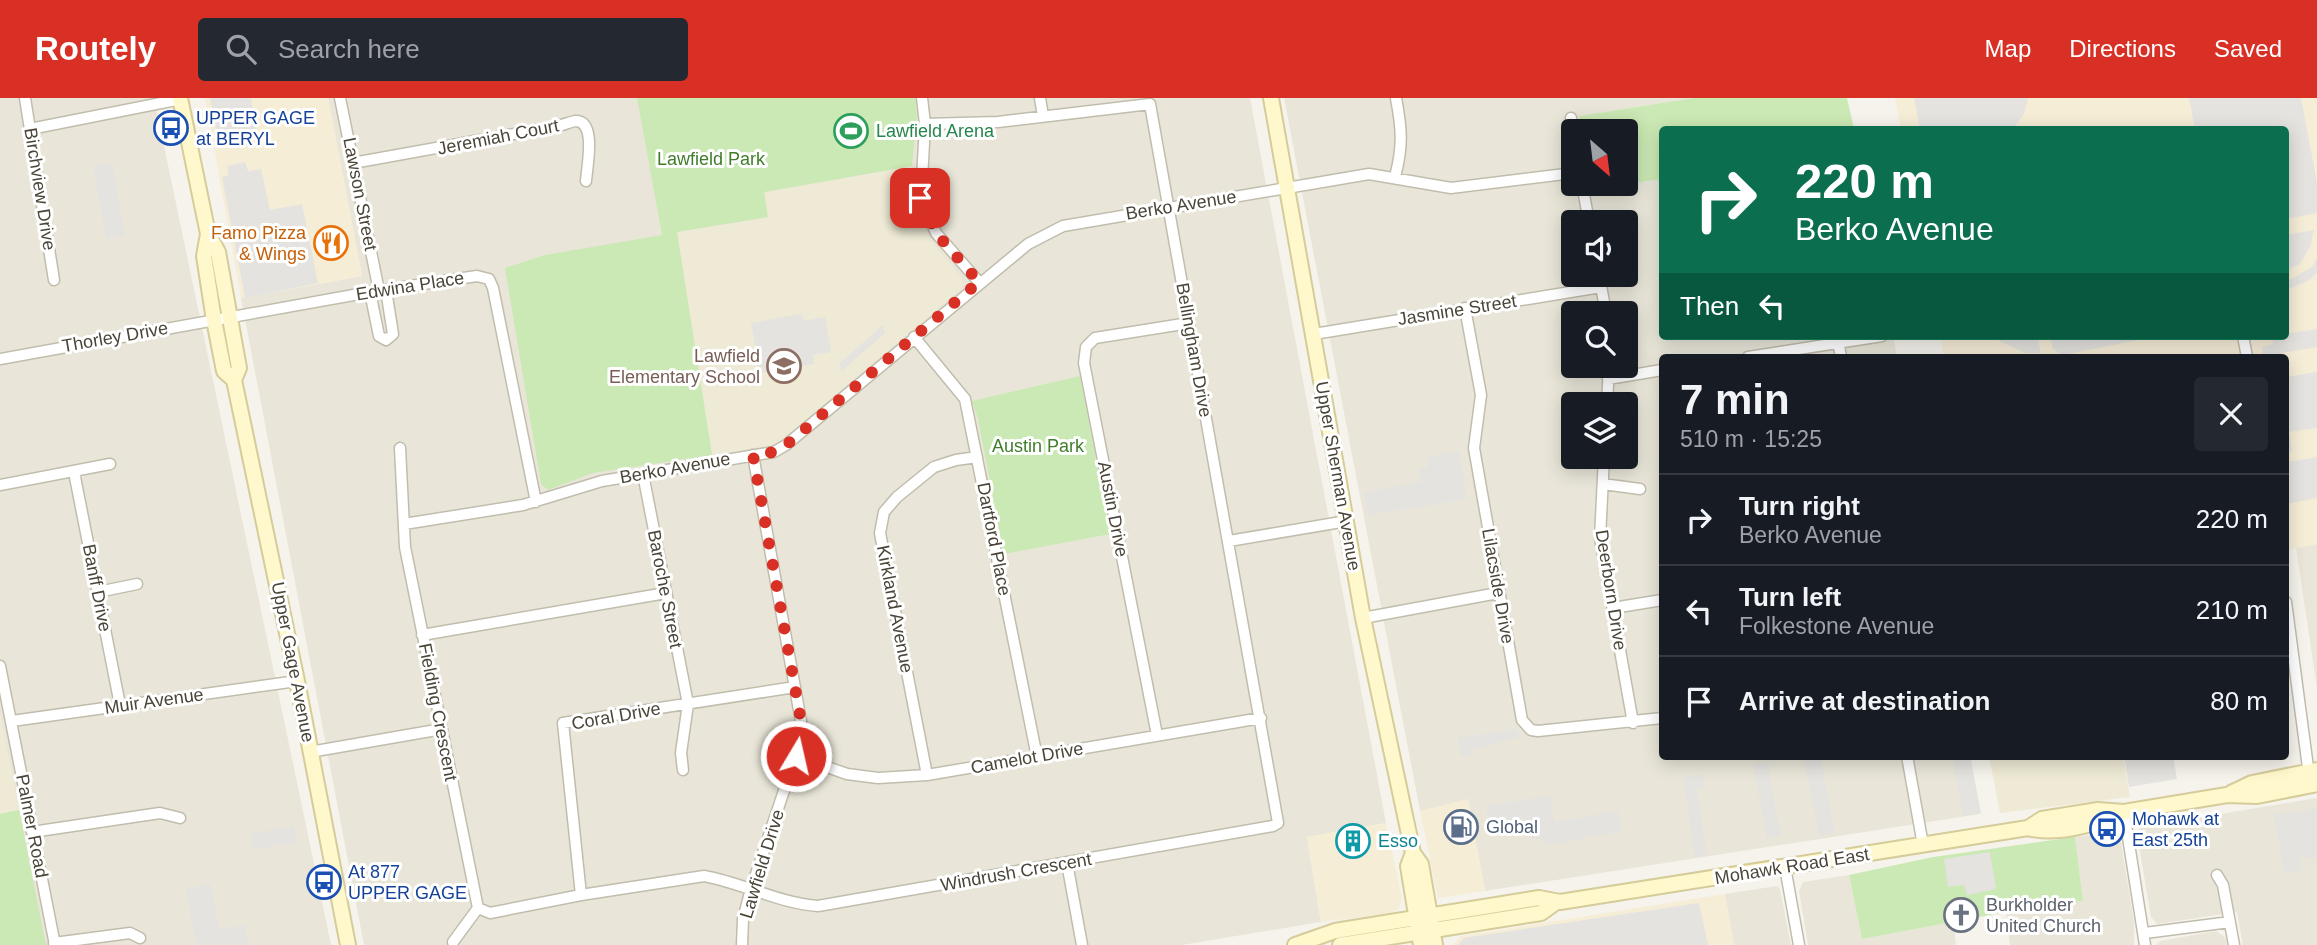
<!DOCTYPE html>
<meta charset="utf-8">
<style>
body{margin:0;font-family:Helvetica,sans-serif;background:#242831;color:#f1f3f6;height:100vh;display:flex;flex-direction:column;font-size:26px;white-space:nowrap}
*{box-sizing:border-box;margin:0}
p{font-size:23px;color:#9ea1a6}
.icon{flex:none;width:38px;height:38px;fill:none;stroke:currentColor;stroke-width:2;stroke-linecap:round;stroke-linejoin:round}
.map{position:relative;flex:1;overflow:hidden}
.details{position:absolute;left:1659px;top:256px;width:630px;height:406px;display:flex;flex-direction:column;background:#171b24;border-radius:7px;box-shadow:0 4px 18px #0003}
.details>*{flex:none}
.hud{position:absolute;left:1659px;top:28px;width:630px;height:214px;border-radius:7px;box-shadow:0 4px 18px #0003;background:#0b6e4f;color:#fff;overflow:hidden}
.needle{width:46px;rotate:152deg}
.tools{position:absolute;left:1561px;top:21px;display:grid;gap:14px}
.tools a{display:grid;place-items:center;width:77px;height:77px;border-radius:7px;background:#171b24;box-shadow:0 4px 18px #0003;font-size:35px}
.pin{position:absolute;display:grid;place-items:center;width:60px;height:60px;color:#fff;margin:-30px;border-radius:14px;box-shadow:0 4px 10px #0006}
.me{position:absolute;width:77px;margin:-38px;rotate:9deg;stroke-linejoin:round;filter:drop-shadow(0 0 5px #0008)}
.turn{display:flex;align-items:center;gap:24px;height:147px;padding:0 21px;font-size:32px}
.turn .icon{width:91px;height:91px;stroke-width:2.5}
.turn b{display:block;font-size:49px;line-height:60px}
.then{display:flex;align-items:center;height:66px;padding:0 21px;background:#0003;gap:14px;font-size:26px}
.round{display:grid;place-items:center;flex:none;width:74px;height:74px;border-radius:7px;background:#242831}
.head{display:flex;align-items:center;justify-content:space-between;height:119px;padding:0 21px}
h1{font-size:42px;font-weight:600;line-height:52px}
ul{padding:0;list-style:none}
li{display:flex;align-items:center;gap:21px;height:91px;padding:0 21px;border-top:2px solid #363941}
li div{flex:1}
li b{display:block;font-size:26px}
li em{font-style:normal}
header{display:flex;align-items:center;gap:42px;box-sizing:border-box;height:98px;padding:0 35px;background:#d93025;color:#fff}
header strong{font-size:33px}
nav{display:flex;gap:38px;margin-inline-start:auto;font-size:24px}
.search{width:490px;height:63px;background:#242831;display:flex;align-items:center;gap:18px;box-sizing:border-box;padding:0 24px;border-radius:7px;color:#9ea1a6;font-size:26px}
.map>svg:first-child{display:block}
</style>
<header>
<strong>Routely</strong>
<div class="search"><svg class="icon" aria-label="search" viewBox="0 0 24 24"><circle cx="10" cy="10" r="6"/><path d="M15 15l6 6"/></svg>Search here</div>
<nav><a>Map</a><a>Directions</a><a>Saved</a></nav>
</header>
<div class="map">
<svg width="2317" height="847" viewBox="0 0 2317 847">
<rect width="100%" height="100%" fill="#f5f3eb"/>
<path fill="#e9e6d9" fill-rule="evenodd" d="M0,0H154L331,847H0Z
M328,0H1250L1386,725L1307,739L1321,824L1182,847H364L241,200L362,178Z
M1284,0H1694L1580,18L1582,33H1573V86H1593L1594,91L1662,81V238H1893L1897,259H1662V658H1970L1980,716L1485,793L1468,702L1420,713ZM1573,124H1626V177H1573ZM1573,215H1626V268H1573ZM1573,306H1626V359H1573Z
M2317,446V590L2296,450Z
M2317,700V847H2243L2237,814L2157,826L2151,819L2137,736L2141,729Z
M2114,734L2120,739L2134,824V847H2010L2006,814L2083,803L2075,739Z
M1849,777L1862,841L1953,824L1956,847H1808L1799,793L1803,784Z
M1777,788L1780,791L1791,847H1734L1725,796Z
M2216,833L2225,839L2227,847H2156L2160,843Z"/>
<path fill="#f6edd7" d="M205,0H328L362,178L241,200Z
M1895,0H2317V446L2286,452V259H1944L1940,238H2286V32L1901,31Z
M1468,701L1485,793L1438,800L1420,713Z
M1386,725L1402,801L1399,810L1393,815L1321,824L1307,739Z
M1725,796L1734,847H1453L1461,838Z"/>
<path fill="#eeead5" d="M912,68L911,85L916,115L931,143L962,180L963,187L961,191L777,346L712,357L677,134L767,119L763,95Z
M0,614L19,712L0,716Z
M1989,658H2123L2130,699L2000,715Z"/>
<path fill="#cbe9b4" d="M637,0H915L917,20L912,68L764,94L768,119L677,134L712,357L593,375L548,392L541,386L505,170L545,157L662,137Z
M1694,0H1847L1854,31L1662,32V81L1594,91L1593,86H1626V33H1582L1579,18Z
M1080,278L1110,436L1004,456L978,321L972,303Z
M19,712L46,847H0V716Z
M2075,739L2083,803L2006,814L1862,841L1849,777L1933,759Z"/>
<path fill="#e4e3df" d="M210,0H251L257,35L218,42Z
M1914,0H2028L2024,16L2013,31L1920,32Z
M2189,0H2301L2317,85V115L2286,121V32L2195,31Z
M245,64L248,73L261,71L270,112L302,106L318,185L245,200L222,79L229,77L227,68Z
M112,65L125,138L106,141L93,68Z
M2314,132L2310,149L2300,166L2286,172V137Z
M2317,160V175L2308,183L2286,192V184L2312,169Z
M802,216L804,223L825,219L831,254L813,257L814,266L760,275L751,225Z
M883,227L885,235L842,273L839,266Z
M2317,231V249L2281,255L2282,259H2263L2262,249L2273,246L2272,238H2286V236Z
M1989,238H2037L2041,255H2025Z
M2050,238H2143L2144,241L2062,257L2053,251Z
M2317,274V330L2289,334L2292,353L2286,354V279Z
M1459,353L1467,401L1368,417L1364,394L1421,384L1419,371L1428,369L1427,359Z
M2317,359V400L2286,406L2287,364Z
M1516,631L1520,639L1474,651L1471,657L1461,659L1457,640Z
M1803,658H1820L1835,735L1819,738Z
M1952,658H1970L1981,715L1963,718Z
M2124,658H2173L2177,681L2129,689Z
M1767,664L1781,738L1767,741L1753,667Z
M1703,676L1705,689L1697,691L1707,757L1695,759L1683,679Z
M1550,698L1555,724L1618,713L1622,733L1550,747L1540,741L1532,742L1530,728L1490,734L1486,708Z
M2317,710V759L2302,761L2301,754H2299L2302,772L2284,775L2274,717Z
M294,728L297,744L253,752L251,736Z
M1990,754L1996,791L1967,797L1964,787L1948,789L1944,761Z
M211,786L219,831L245,827L248,847H196L186,791Z
M1699,805L1708,847H1458L1464,840Z"/>
<g fill="none" stroke-linecap="round" stroke-linejoin="round">
<g stroke="#c1bdad" stroke-width="13">
<path id="street" d="M25,0L54,182
M340,0L379,193
M922,0L925,26L921,100L936,135L979,184
M1040,0L1043,18
M1571,20L1573,35
M30,31L181,1
M353,65L558,28C563,27 570,24 575,23C597,22 587,68 586,83
M1395,79C1403,48 1402,32 1396,0
M1582,86L1589,124
M1599,177L1606,215
M370,194L379,238L386,242L393,236L386,192
M1465,210L1481,297L1474,350L1522,622L1531,632L1538,633L1662,620
M1314,236L1601,189
M1837,238L1841,259
M2243,238L2247,259
M914,239L965,301L1037,659
M1748,259L1882,238
M0,261L370,194L477,178L489,181L493,190L536,404
M1608,281L1662,272
M1607,306L1609,268
M400,350L405,449L478,810L453,844
M1604,359L1600,440L1633,625
M74,374L120,607
M643,376L688,606L681,655L683,672
M1603,386L1640,391
M0,387L110,366
M404,426L523,407L602,383L774,354L786,347L1028,146L1063,128L1369,76L1451,90L1573,75
M1229,443L1347,423
M98,494L137,486
M2286,504L2309,677
M1613,510L1662,502
M1363,520L1498,495
M422,537L666,495
M0,568L55,847
M12,623L297,583
M1157,637L1084,265L1086,249L1095,240L1189,225
M310,654L442,631
M796,658L847,676L878,680L927,677L1261,620
M1907,658L1923,747
M927,677L880,435L884,414L897,399L934,369L956,362L977,359
M2124,714L2145,847
M32,734L160,715L180,720
M1067,765L1082,847
M1785,769L1799,847
M2217,777L2223,787L2234,847
M581,797L563,625L795,589
M478,810L490,815L581,797L704,778C743,785 778,805 818,808L1273,728L1278,725L1150,6L998,24L925,26
M2145,835L2230,824
M54,845L130,835L140,840
M742,847L743,821L751,791L800,645L801,623L753,357"/>
</g>
<g stroke="#d5cc9a" stroke-width="18">
<path id="secondary" d="M180,0L208,136L218,154L239,270L234,282L297,583L348,847
M1271,0L1363,520L1413,755L1421,766L1435,847
M208,136L204,158L214,222L224,273L234,282
M2231,695L2252,685L2317,672
M2028,730L2042,721L2098,712L2124,714L2227,697L2257,698L2317,686
M1413,755L1408,768L1421,847
M1295,847L1335,833L1539,800L1560,804L2028,730C2059,738 2095,726 2124,714
M1340,847L1541,815L1555,805"/>
</g>
<use href="#street" stroke="#fff" stroke-width="10"/>
<use href="#secondary" stroke="#fff8cc" stroke-width="14"/>
</g>
<g fill="none" stroke-linecap="round" stroke-linejoin="round">
<path stroke="#d93025" stroke-width="12" stroke-dasharray="0 21.6" d="M796,658L800,645L801,623L753,357L775,354L786,347L979,184L936,135L920,100"/>
</g>
<defs>
<g id="bus-ring" transform="scale(1.75)"><circle r="9.5" fill="#fff" stroke="#1a4fb4" stroke-width="1.5"/><path d="M-5-6H5V4H4V6H2V4H-2V6H-4V4H-5ZM-3.5-4V0h7V-4ZM-3.5 1.2v1.5H-2V1.2ZM2 1.2v1.5H3.5V1.2Z" fill="#1a4fb4"/></g>
<g id="stadium-ring" transform="scale(1.75)"><circle r="9.5" fill="#fff" stroke="#2e9e5b" stroke-width="1.5"/><path d="M0-5a6.5 5 0 1 0 0 10a6.5 5 0 1 0 0-10ZM-3.5-1.8h7v3.6h-7Z" fill="#2e9e5b"/></g>
<g id="restaurant-ring" transform="scale(1.75)"><circle r="9.5" fill="#fff" stroke="#e8710a" stroke-width="1.5"/><path d="M-5-6h1v4h1v-4h1v4h1v-4h1v5L-1.5 .5V6h-2V.5L-5-1ZM5-6V6H3V1.5H1.5Q1.5-4 5-6Z" fill="#e8710a"/></g>
<g id="school-ring" transform="scale(1.75)"><circle r="9.5" fill="#fff" stroke="#8d6e63" stroke-width="1.5"/><path d="M0-5L7-2L0 1L-7-2ZM-4 1L0 2.5L4 1V4Q0 6-4 4Z" fill="#8d6e63"/></g>
<g id="fuel-ring" transform="scale(1.75)"><circle r="9.5" fill="#fff" stroke="#5c6f8a" stroke-width="1.5"/><path d="M-5.5-6h7V0h2V4h1.3V-2.5L3-4.5l.8-.8L6-3V5H2.5V1h-1V6h-7ZM-4.2-4.7v3.2H.2V-4.7Z" fill="#5c6f8a"/></g>
<g id="building-ring" transform="scale(1.75)"><circle r="9.5" fill="#fff" stroke="#0f9aa8" stroke-width="1.5"/><path d="M-4-6H4V6H1V3H-1V6H-4ZM-2.5-4.3h1.7v1.8h-1.7ZM.8-4.3h1.7v1.8H.8ZM-2.5-1h1.7V.8h-1.7ZM.8-1h1.7V.8H.8Z" fill="#0f9aa8"/></g>
<g id="church-ring" transform="scale(1.75)"><circle r="9.5" fill="#fff" stroke="#6b7280" stroke-width="1.5"/><path d="M-1.2-6h2.4v3.5h3.3v2.4h-3.3V6h-2.4V-.1h-3.3v-2.4h3.3Z" fill="#6b7280"/></g>
</defs>
<g fill-rule="evenodd">
<use href="#bus-ring" x="171" y="30"/>
<use href="#stadium-ring" x="851" y="33"/>
<use href="#restaurant-ring" x="331" y="145"/>
<use href="#school-ring" x="784" y="268"/>
<use href="#fuel-ring" x="1461" y="729"/>
<use href="#bus-ring" x="2107" y="731"/>
<use href="#building-ring" x="1353" y="743"/>
<use href="#bus-ring" x="324" y="784"/>
<use href="#church-ring" x="1961" y="817"/>
</g>
<g text-anchor="middle" dominant-baseline="central" stroke-width="6" stroke-linejoin="round" paint-order="stroke">
<g font-size="18" fill="#164399" stroke="#fff" text-anchor="start">
<text x="196" y="20">UPPER GAGE<tspan x="196" dy="21">at BERYL</tspan></text>
<text x="2132" y="721">Mohawk at<tspan x="2132" dy="21">East 25th</tspan></text>
<text x="348" y="774">At 877<tspan x="348" dy="21">UPPER GAGE</tspan></text>
</g>
<g font-size="18" fill="#27864d" stroke="#fff" text-anchor="start">
<text x="876" y="33">Lawfield Arena</text>
</g>
<g font-size="18" fill="#4a4538" stroke="#fff">
<text transform="translate(498 39) rotate(-11)">Jeremiah Court</text>
<text transform="translate(40 91) rotate(81)">Birchview Drive</text>
<text transform="translate(360 96) rotate(79)">Lawson Street</text>
<text transform="translate(1181 107) rotate(-9)">Berko Avenue</text>
<text transform="translate(410 188) rotate(-9)">Edwina Place</text>
<text transform="translate(1457 212) rotate(-9)">Jasmine Street</text>
<text transform="translate(115 239) rotate(-10)">Thorley Drive</text>
<text transform="translate(1194 252) rotate(80)">Bellingham Drive</text>
<text transform="translate(675 370) rotate(-10)">Berko Avenue</text>
<text transform="translate(1338 378) rotate(80)">Upper Sherman Avenue</text>
<text transform="translate(1113 411) rotate(79)">Austin Drive</text>
<text transform="translate(994 441) rotate(79)">Dartford Place</text>
<text transform="translate(1498 488) rotate(80)">Lilacside Drive</text>
<text transform="translate(97 490) rotate(79)">Banff Drive</text>
<text transform="translate(665 491) rotate(79)">Baroche Street</text>
<text transform="translate(1611 492) rotate(81)">Deerborn Drive</text>
<text transform="translate(895 511) rotate(79)">Kirkland Avenue</text>
<text transform="translate(293 564) rotate(79)">Upper Gage Avenue</text>
<text transform="translate(154 603) rotate(-8)">Muir Avenue</text>
<text transform="translate(438 614) rotate(79)">Fielding Crescent</text>
<text transform="translate(616 618) rotate(-10)">Coral Drive</text>
<text transform="translate(1027 660) rotate(-10)">Camelot Drive</text>
<text transform="translate(32 728) rotate(79)">Palmer Road</text>
<text transform="translate(762 766) rotate(-73)">Lawfield Drive</text>
<text transform="translate(1792 768) rotate(-9)">Mohawk Road East</text>
<text transform="translate(1016 774) rotate(-10)">Windrush Crescent</text>
</g>
<g font-size="18" fill="#407d2a" stroke="#fff">
<text x="711" y="61">Lawfield Park</text>
<text x="1038" y="348">Austin Park</text>
</g>
<g font-size="18" fill="#c56008" stroke="#fff" text-anchor="end">
<text x="306" y="135">Famo Pizza<tspan x="306" dy="21">&amp; Wings</tspan></text>
</g>
<g font-size="18" fill="#785e54" stroke="#fff" text-anchor="end">
<text x="760" y="258">Lawfield<tspan x="760" dy="21">Elementary School</tspan></text>
</g>
<g font-size="18" fill="#4e5e75" stroke="#fff" text-anchor="start">
<text x="1486" y="729">Global</text>
</g>
<g font-size="18" fill="#0d838f" stroke="#fff" text-anchor="start">
<text x="1378" y="743">Esso</text>
</g>
<g font-size="18" fill="#5b616d" stroke="#fff" text-anchor="start">
<text x="1986" y="807">Burkholder<tspan x="1986" dy="21">United Church</tspan></text>
</g>
</g>
</svg>
<div class="tools">
<a><svg class="needle" viewBox="-14 -14 28 28"><path d="M0-13l5 13h-10z" fill="#e53935"/><path d="M0 13l5-13h-10z" fill="#9ea1a6"/></svg></a>
<a><svg class="icon" aria-label="sound" viewBox="0 0 24 24"><path d="M4 9h4l5-4v14l-5-4H4zM17 9q2 3 0 6"/></svg></a>
<a><svg class="icon" aria-label="search" viewBox="0 0 24 24"><circle cx="10" cy="10" r="6"/><path d="M15 15l6 6"/></svg></a>
<a><svg class="icon" aria-label="layers" viewBox="0 0 24 24"><path d="M12 4l9 5-9 5-9-5zM3 14l9 5 9-5"/></svg></a>
</div>
<div class="pin" style="left:920px;top:100px;background:#d93025"><svg class="icon" aria-label="arrive" viewBox="0 0 24 24"><path d="M6 21V4h12l-3 4 3 4H6"/></svg></div>
<svg class="me" style="left:796px;top:658px" viewBox="-20 -20 40 40"><circle r="17" fill="#d93025" stroke="#fff" stroke-width="3"/><path d="M0-11L8 9 0 5-8 9z" fill="#fff"/></svg>
<div class="hud">
<div class="turn"><svg class="icon" aria-label="right" viewBox="0 0 24 24"><path d="M7 20v-9h11M14 6l5 5-5 5"/></svg><div><b>220 m</b>Berko Avenue</div></div>
<div class="then">Then<svg class="icon" aria-label="left" viewBox="0 0 24 24"><path d="M17 20v-9H6M10 6l-5 5 5 5"/></svg></div>
</div>
<section class="details">
<div class="head"><div><h1>7 min</h1><p>510 m · 15:25</p></div><a class="round"><svg class="icon" aria-label="close" viewBox="0 0 24 24"><path d="M6 6l12 12M18 6L6 18"/></svg></a></div>
<ul>
<li><svg class="icon" aria-label="right" viewBox="0 0 24 24"><path d="M7 20v-9h11M14 6l5 5-5 5"/></svg><div><b>Turn right</b><p>Berko Avenue</p></div><em>220 m</em></li>
<li><svg class="icon" aria-label="left" viewBox="0 0 24 24"><path d="M17 20v-9H6M10 6l-5 5 5 5"/></svg><div><b>Turn left</b><p>Folkestone Avenue</p></div><em>210 m</em></li>
<li><svg class="icon" aria-label="arrive" viewBox="0 0 24 24"><path d="M6 21V4h12l-3 4 3 4H6"/></svg><div><b>Arrive at destination</b></div><em>80 m</em></li>
</ul>
</section>
</div>
